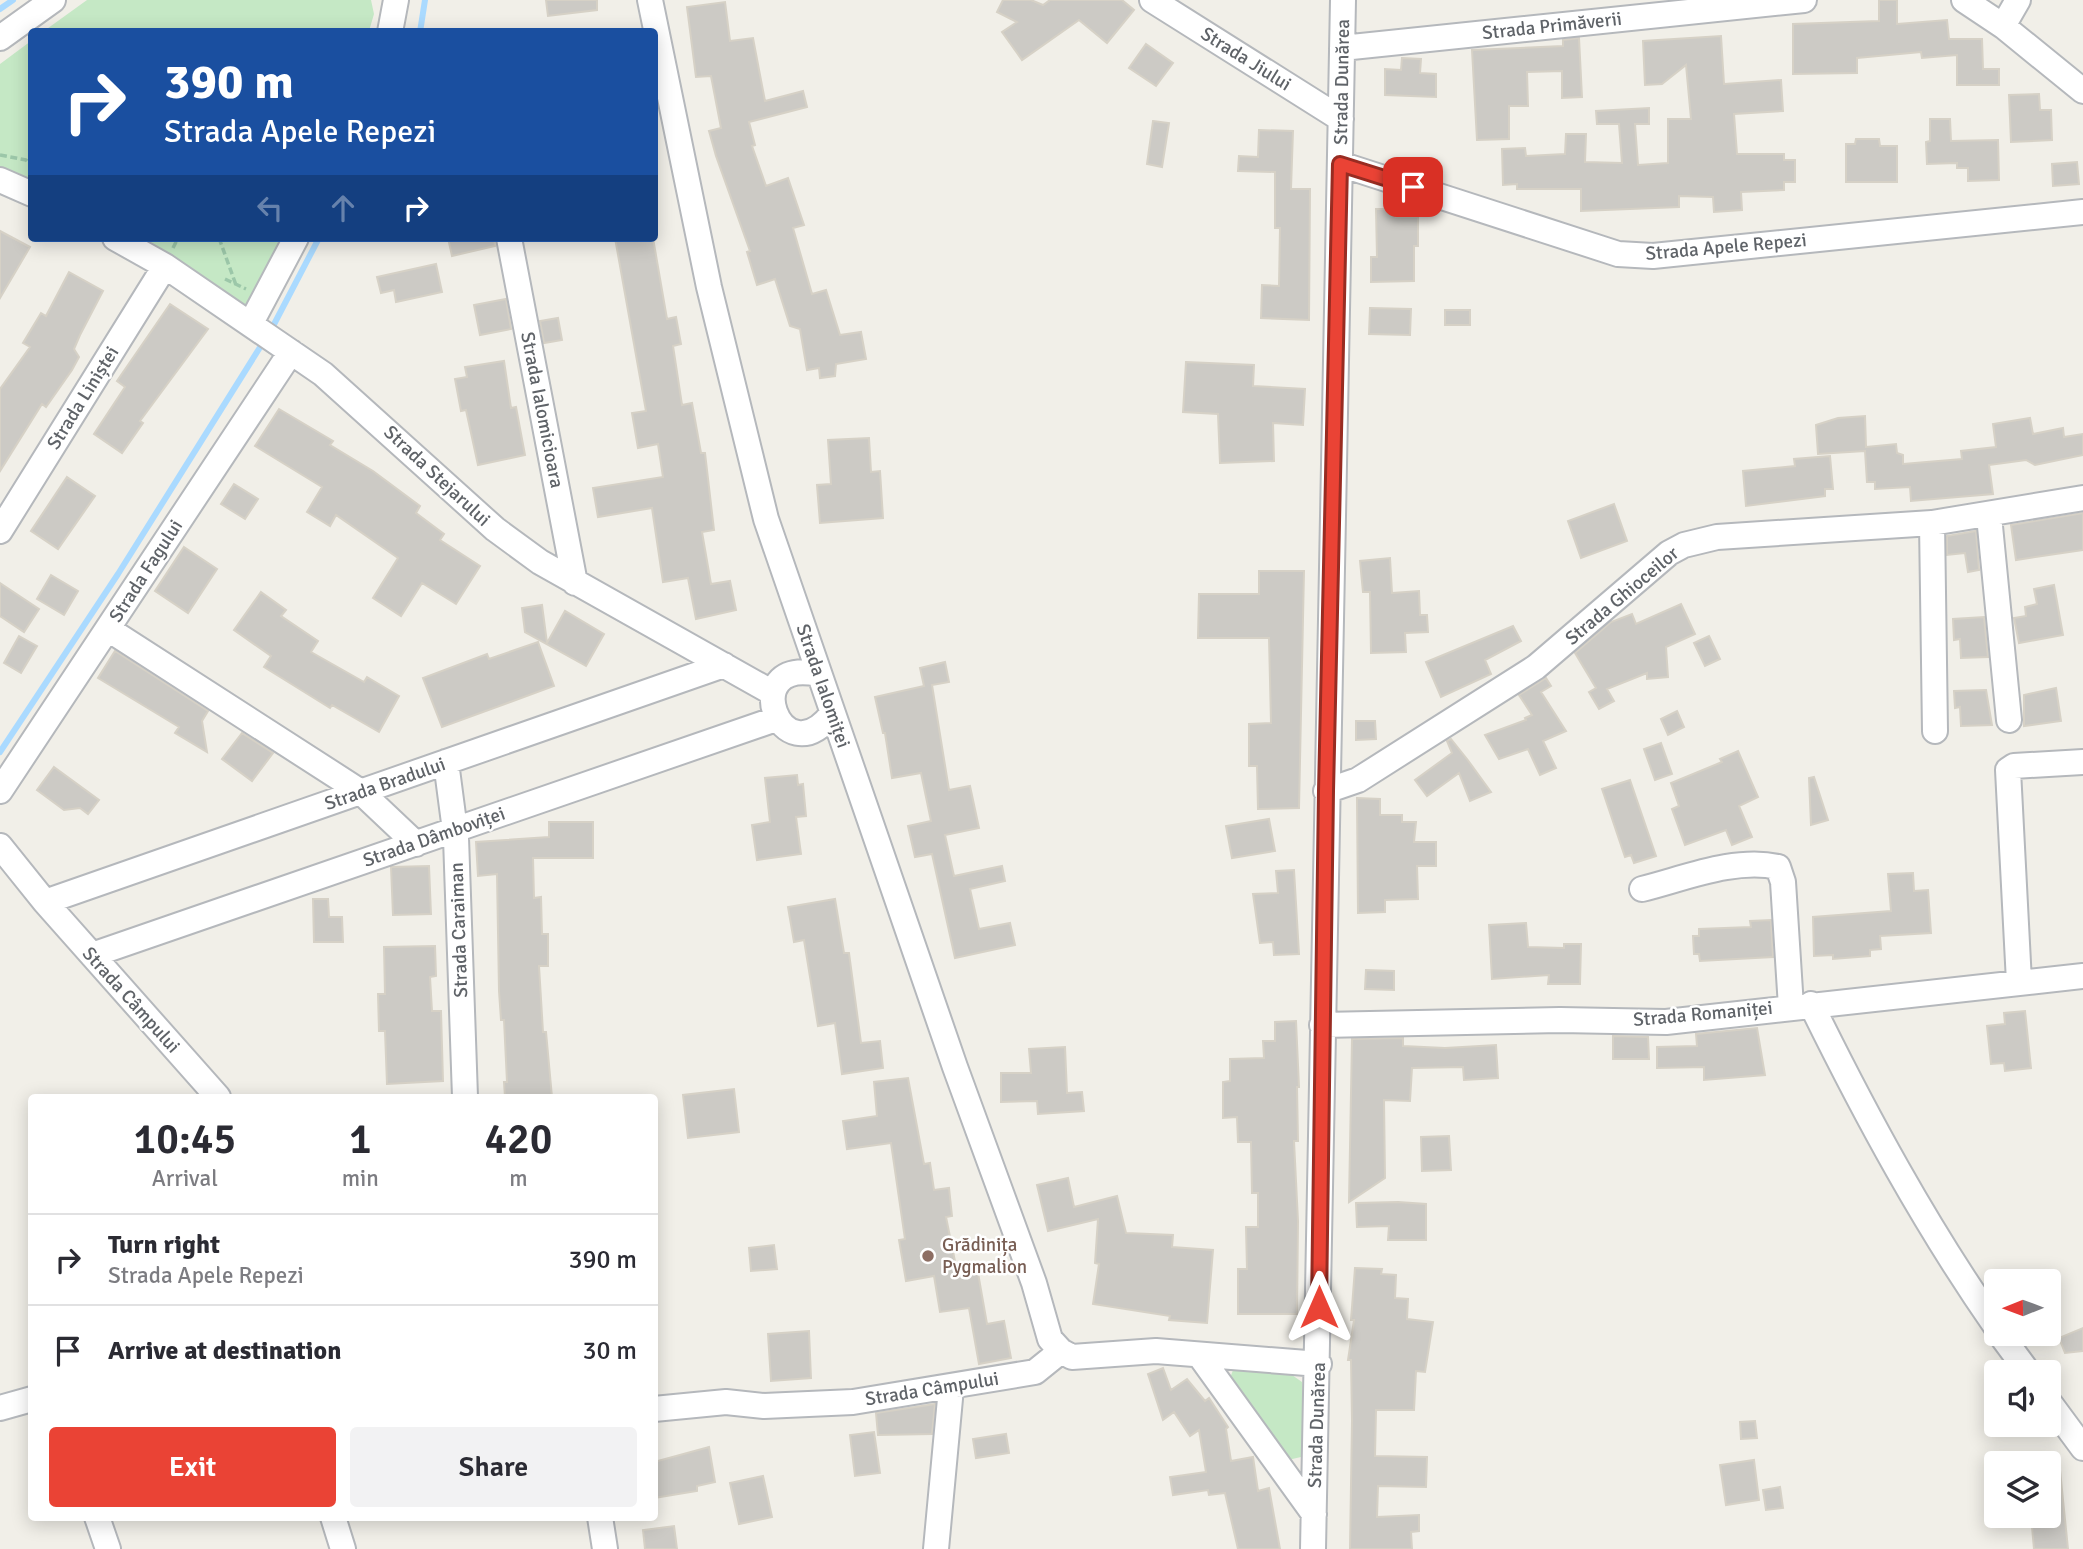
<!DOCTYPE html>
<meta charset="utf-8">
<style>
body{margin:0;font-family:Signika,sans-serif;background:#f2f2f3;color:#2b2b33;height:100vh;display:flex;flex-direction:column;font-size:26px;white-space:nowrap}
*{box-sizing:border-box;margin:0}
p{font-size:23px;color:#7c7c81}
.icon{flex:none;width:38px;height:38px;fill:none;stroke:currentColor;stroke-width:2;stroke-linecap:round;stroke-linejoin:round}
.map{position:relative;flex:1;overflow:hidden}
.drawer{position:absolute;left:28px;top:1094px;width:630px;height:427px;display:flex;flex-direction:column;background:#fff;border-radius:7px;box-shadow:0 4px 18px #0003}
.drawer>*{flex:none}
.banner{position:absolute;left:28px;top:28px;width:630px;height:214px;border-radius:7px;box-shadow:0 4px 18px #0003;background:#1a4fa0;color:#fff;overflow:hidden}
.needle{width:46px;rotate:269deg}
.tools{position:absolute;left:1984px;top:1269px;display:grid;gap:14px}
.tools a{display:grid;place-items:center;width:77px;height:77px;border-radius:7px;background:#fff;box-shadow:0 4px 18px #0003;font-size:35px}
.pin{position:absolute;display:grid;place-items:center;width:60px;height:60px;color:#fff;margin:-30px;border-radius:14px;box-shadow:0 4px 10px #0006}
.me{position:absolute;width:77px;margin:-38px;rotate:0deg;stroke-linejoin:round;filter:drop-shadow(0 0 5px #0008)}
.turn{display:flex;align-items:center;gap:24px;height:147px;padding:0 21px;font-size:32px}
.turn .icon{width:91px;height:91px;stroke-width:2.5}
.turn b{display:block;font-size:49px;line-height:60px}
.lanes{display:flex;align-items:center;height:66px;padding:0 21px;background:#0003;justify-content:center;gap:35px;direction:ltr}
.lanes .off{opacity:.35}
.eta{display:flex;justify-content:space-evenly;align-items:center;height:119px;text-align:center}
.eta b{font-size:42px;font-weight:600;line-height:49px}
.action{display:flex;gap:14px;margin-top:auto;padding:14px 21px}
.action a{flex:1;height:80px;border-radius:7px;background:#ea4335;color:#fff;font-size:28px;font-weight:600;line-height:80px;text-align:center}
.action a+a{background:#f2f2f3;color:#2b2b33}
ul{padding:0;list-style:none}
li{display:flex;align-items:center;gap:21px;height:91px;padding:0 21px;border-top:2px solid #e1e1e2}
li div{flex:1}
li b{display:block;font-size:26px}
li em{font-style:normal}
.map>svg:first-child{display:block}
</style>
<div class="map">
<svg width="2083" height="1549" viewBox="0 0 2083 1549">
<rect width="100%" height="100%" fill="#f1efe8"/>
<path fill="#c5e8c5" d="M87,0H371L374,14L369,31H44Z
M31,41V185L0,173V64Z
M126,238H307L265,322Z
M1243,1365L1282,1368L1302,1382L1305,1451L1301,1457L1288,1460L1229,1381L1233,1370Z"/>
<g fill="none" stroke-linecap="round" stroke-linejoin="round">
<path stroke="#aadaff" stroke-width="6" d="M0,9L13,0
M420,32L425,0
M270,332L319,238
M0,752L118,574L264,341"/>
</g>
<path fill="#cccac5" stroke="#d6d1c6" stroke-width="2" d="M546,0H597V10L548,16Z
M1003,0H1031L1043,5L1050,0H1122L1134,10L1107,43L1079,20L1022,60L1002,32L1017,22L997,12Z
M1879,0H1897V24L1947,20L1949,39H1982L1983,69H1999V85H1957V55L1922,58L1921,52L1857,58V73L1793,74V24L1879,21Z
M725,2L730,41L753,38L765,101L803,91L807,107L749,122L755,145L752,146L766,186L788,178L804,225L793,228L812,294L826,290L840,335L861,332L866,359L836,364L835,376L820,378L819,368L807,370L800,329L790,326L775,279L757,285L747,252L750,251L716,156L709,131L721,128L711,76L696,77L687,7Z
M1721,36L1724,84L1781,80L1783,111L1734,114L1737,154H1784V160H1795V182H1784V190L1741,192L1742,210L1714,212L1713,197L1679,196V207L1581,211V189H1517V184L1503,185L1502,149L1525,148L1526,156L1565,154L1566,134H1586L1585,162L1622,163L1619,124H1597L1596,111L1649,108V124H1635L1638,165L1668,163V119H1691L1686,65L1662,84L1645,85L1643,41Z
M1579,38L1582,97L1562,98V71L1527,72L1528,106H1509V139L1477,140L1472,50L1563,46V40Z
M1146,44L1173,63L1156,86L1129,68Z
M1402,58L1421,59L1420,73L1436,74V97L1385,95V69L1401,70Z
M2039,94L2040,110H2051L2052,140L2011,142L2009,95Z
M1930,119H1950L1951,141L1998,140L1999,180L1968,181V168H1957V163L1927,164L1926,142L1930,141Z
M1153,121L1169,123L1162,167L1147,164Z
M1259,130L1293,131L1291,189H1310L1309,320L1261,318L1262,285L1279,286L1280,228H1275V172L1238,171L1239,156L1258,157Z
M1856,139H1879L1880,146H1897V182H1846V144H1855Z
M2077,162L2079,184L2053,186L2052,164Z
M1376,209H1396V217H1418V246H1414V281L1371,282V257H1377Z
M0,231L30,247L0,298Z
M448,238H494L495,246L452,256Z
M615,238H653L667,319L676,317L681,344L673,346L682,405L692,403L701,453H705L714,530L702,532L711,584L730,581L736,610L696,619L688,578L663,582L652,508L598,517L593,488L663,477L658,444L638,448L632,413L646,411Z
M436,264L442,292L396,302L394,290L381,293L377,277Z
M69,272L103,291L80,335L74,349L79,357L72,370L46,407L42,404L0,471V389L30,347L23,343L41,313L46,316Z
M506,299L511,329L480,335L474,305Z
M170,304L208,329L140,421L143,423L122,453L94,434L125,387L117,381Z
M1370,308L1411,309L1410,335L1369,334Z
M1445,310H1470V325H1445Z
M558,318L562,340L544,343L540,321Z
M504,361L511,408L516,407L525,455L478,465L466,410L461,411L455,379L467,377L465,367Z
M1186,362L1254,365L1253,386L1305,389L1303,425L1273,423L1274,461L1220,463L1218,414L1183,412Z
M279,409L333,441L330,445L373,471L420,506L416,513L444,534L440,540L480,566L456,604L422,583L401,616L373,598L398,558L336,515L330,526L307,512L322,487L255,446Z
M1865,416L1866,447L1896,444L1897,453L1903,455V464L1962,459L1961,451L1996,447L1993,424L2030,418L2033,434L2063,428L2064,437L2083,434V455L2035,465L2026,460L1989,465L1993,494L1911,501L1910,487L1875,489V482H1867L1865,451L1818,454L1816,425L1838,418Z
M869,438L871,472L880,471L883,518L820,523L817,485L831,484L828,440Z
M1830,456L1833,489H1825V496L1746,506L1743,471L1795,466L1794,459Z
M67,477L95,496L58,549L31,531Z
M234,484L258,499L245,519L221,504Z
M1614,504L1627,541L1581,558L1568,521Z
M2083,513V550L2016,560L2011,525Z
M1976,531L1979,570L1968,572L1965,553L1947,555V536Z
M184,547L217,569L188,613L155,591Z
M1390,558L1392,593L1419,591L1420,615H1427L1428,632L1405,633L1406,652L1371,653L1370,592H1363L1360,561Z
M1259,571H1304L1299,808L1258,809L1257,766H1249V724L1271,723L1269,638H1198L1199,594H1259Z
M51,575L78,591L64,615L37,599Z
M0,583L39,609L24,632L0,616Z
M2054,585L2063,635L2019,643L2014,618L2026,616L2025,607L2037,604L2034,589Z
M261,592L286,610L281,616L318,641L311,652L364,682L367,677L399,696L379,732L332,705L330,708L264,667L271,656L234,630Z
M1681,604L1695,634L1666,647L1668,677L1647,679V673L1607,689L1614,701L1599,709L1589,692L1596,688L1575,653L1611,622L1632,614L1636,624Z
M542,605L547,643L565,611L604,634L586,666L525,632L522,608Z
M1984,617L1988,657L1961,658L1960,639L1954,640L1953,619Z
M1513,626L1521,641L1485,660L1491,674L1441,697L1426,662Z
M19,636L37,646L21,673L4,663Z
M1709,636L1720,659L1705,666L1694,643Z
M538,642L554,686L442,727L423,678L487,654L489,659Z
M115,651L208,711L202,721L207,752L175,733L179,727L98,678Z
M945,662L949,682L932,685L949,790L970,786L979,828L945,835L954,876L1002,866L1005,881L970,889L979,929L1010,923L1015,945L955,958L932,854L915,857L908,826L931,821L921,773L892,778L885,733H883L875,697L924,686L920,668Z
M1546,678L1551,686L1541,692L1566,731L1543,741L1556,768L1540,775L1528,749L1499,759L1485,735L1526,720L1525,718L1532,715L1519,695Z
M2056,688L2061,721L2024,726V695Z
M1986,690L1992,725L1961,726L1960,707L1955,708L1954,691Z
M1677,711L1684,727L1668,735L1661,719Z
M1356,721H1375L1376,739L1356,740Z
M242,733L273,753L252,781L222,759Z
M1451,739L1467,759L1491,792L1470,801L1459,773L1427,796L1415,780L1452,753L1447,741Z
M1661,743L1672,774L1655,780L1644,749Z
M1738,751L1758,797L1739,806L1752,837L1732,845L1726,830L1685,845L1672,809L1679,806L1671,783L1722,762L1720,759Z
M54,767L99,800L88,814L80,808L64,810L37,790Z
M797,775L798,785L803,784L806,816L796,817L801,854L757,860L752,825L770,822L765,778Z
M1814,777L1828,820L1811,825L1809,778Z
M1630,780L1656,856L1634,863L1631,855L1625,857L1602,789Z
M1357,798L1380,799V815H1402V822H1416L1414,842H1436V866H1417L1418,899L1385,900V912L1358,913Z
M1269,819L1275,851L1232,858L1226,826Z
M549,822H593V858H533L534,898L541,897L542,934H548V966H539L543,1032H546L552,1097H505L504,1082H507L504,1020H501L499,991L497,874L478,876L476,842L549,837Z
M429,866L431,914L393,915L391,867Z
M1294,870L1299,954L1274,955L1273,942L1260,943L1253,894L1278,893L1276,871Z
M1913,873L1914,891L1928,890L1931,933L1880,936L1881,949L1870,950V956L1833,959V955L1814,956L1813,917L1891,911L1888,874Z
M313,899H328L329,917H342L343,942H314Z
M835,899L844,953H849L861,1043L880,1041L883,1068L842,1074L835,1023L818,1026L804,940L794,942L788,907Z
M1771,920L1773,957L1700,961L1699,954H1694L1693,936H1699V929L1751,927L1750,921Z
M1526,923L1528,947L1564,948V944H1581L1580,984H1548L1549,975L1492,979L1489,925Z
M435,946L436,976L430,977L432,1011H441L443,1081L387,1084L385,1031H379L378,994H385L384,947Z
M1366,970L1394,971V990L1365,989Z
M2025,1011L2031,1068L2005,1071L2004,1063L1991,1064L1987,1026L2005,1024L2004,1013Z
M1296,1021L1299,1087H1297L1298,1141H1294L1298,1221L1297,1314H1238V1269H1247L1246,1227H1258V1193H1252L1251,1142H1238L1237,1117L1223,1118V1082L1230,1081V1059L1264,1058L1263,1041H1275V1022Z
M1757,1028L1765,1075L1704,1080V1067L1657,1068V1047L1697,1046L1696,1034Z
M1613,1036L1648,1037L1649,1059H1613Z
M1403,1038V1046L1445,1048L1496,1045L1498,1078L1464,1080L1463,1067L1412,1068L1410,1101L1384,1100L1385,1178L1349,1202L1352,1039Z
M1065,1047L1067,1093L1082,1092L1084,1111L1038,1114L1037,1101L1001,1102V1073H1031L1029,1049Z
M908,1078L924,1164L930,1163L934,1190L949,1188L952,1216L946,1217L958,1276L978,1273L987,1324L1004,1321L1011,1358L979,1364L969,1308L940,1312L934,1276L906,1281L899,1240L905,1239L891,1143L847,1149L843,1121L877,1116L874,1082Z
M734,1089L739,1132L688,1138L683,1095Z
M1449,1136L1451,1170L1422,1171L1421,1137Z
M1068,1178L1074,1207L1117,1196L1126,1233L1173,1235L1172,1247L1213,1250L1207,1323L1169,1320L1170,1316L1093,1304L1099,1264L1095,1263L1098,1219L1048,1231L1037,1185Z
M1398,1202L1426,1204V1240H1388L1389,1226L1357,1227L1356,1203Z
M774,1245L777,1269L751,1271L749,1248Z
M1355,1268L1382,1269L1381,1274L1396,1275L1395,1298L1408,1299L1407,1319L1433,1322L1425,1372L1416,1371L1414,1410H1376L1375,1456L1427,1457L1426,1487L1378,1486L1377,1517L1419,1515V1531L1411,1532L1412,1549H1350L1352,1421L1351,1360H1348L1354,1320H1351Z
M2083,1328V1351L2065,1353L2059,1338Z
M809,1331L811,1378L771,1381L768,1334Z
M1163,1368L1171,1390L1187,1379L1205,1401L1209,1398L1228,1427L1226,1429L1231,1461L1253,1457L1258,1491L1269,1488L1280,1549H1238L1225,1493L1209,1495L1208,1490L1173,1495L1170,1477L1206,1472L1199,1430L1190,1436L1174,1412L1163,1420L1148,1374Z
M935,1404L932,1434L878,1435L876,1413Z
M1755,1421L1757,1438L1741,1439L1740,1422Z
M874,1432L880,1473L855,1476L850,1435Z
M1006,1434L1009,1453L976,1458L973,1439Z
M709,1447L715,1482L697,1486V1491L654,1498V1462Z
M1754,1460L1759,1500L1726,1505L1720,1465Z
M2060,1470L2068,1549H2034L2031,1516H2049V1471Z
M763,1476L772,1517L739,1524L730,1483Z
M1780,1487L1783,1508L1766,1510L1763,1490Z
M674,1526L677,1549H645L643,1530Z"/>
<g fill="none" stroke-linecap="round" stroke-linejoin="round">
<g stroke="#b5b8bc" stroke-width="28">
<path id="minor" d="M650,0L709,287L766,519L955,1067L1034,1283L1050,1339L1061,1351L1072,1357L1156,1351L1319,1364
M1152,0L1341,119
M1964,0L2003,26L2083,91
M2003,26L2018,0
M390,32L396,0
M0,38L53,0
M1342,48L1804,0
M1340,164L1618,254L1653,256L2083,212
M0,180L32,194
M115,238L165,266L323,374L495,529L540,562L773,693
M509,238L575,583
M251,323L296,238
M1989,516L2009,720
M1932,523L1935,731
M0,531L165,266
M108,629L361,792L416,844
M818,674C736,657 781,779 832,714
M446,762L456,838L465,1097
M0,791L291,352
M1326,791L1358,780L1536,667L1669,553L1684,545L1717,537L1932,523L2083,498
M0,846L45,902L218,1097
M1642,889C1683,879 1735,857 1778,867L1783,882L1791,1007
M45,902L724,665
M92,955L776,719
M2019,982L2008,770L2014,766L2083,762
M1811,1004C1866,1116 1925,1225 1997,1328
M1322,1025L1560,1020L1666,1022L2083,976
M2000,1334L2028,1372
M1200,1356L1314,1514
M2049,1402L2083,1448
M0,1408L32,1399
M654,1409L726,1402L764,1406L853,1402L1035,1372L1061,1351
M97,1517L108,1549
M333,1517L343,1549
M600,1517L605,1549
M936,1549L951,1388
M1313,1549L1343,0"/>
</g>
<path stroke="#9cc7a9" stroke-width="3.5" stroke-dasharray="7 3.5" stroke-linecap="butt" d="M0,155L26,160L32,166
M219,238L236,285
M173,248L178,238
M225,279L246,289"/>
<use href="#minor" stroke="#fff" stroke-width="24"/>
</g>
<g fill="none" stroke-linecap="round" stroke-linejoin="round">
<g stroke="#982c22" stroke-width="18">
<path id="route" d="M1319,1307L1326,791L1340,164L1413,187"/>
</g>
<use href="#route" stroke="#ea4335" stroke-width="12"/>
</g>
<circle fill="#8d6e63" stroke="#fff" stroke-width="2.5" cx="928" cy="1256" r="7"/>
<g text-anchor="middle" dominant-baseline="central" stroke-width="5" stroke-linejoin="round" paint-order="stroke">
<g font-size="19" fill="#5f6368" stroke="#fff">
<text transform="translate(1552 26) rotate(-6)">Strada Primăverii</text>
<text transform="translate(1246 59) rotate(32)">Strada Jiului</text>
<text transform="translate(1342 82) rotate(-89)">Strada Dunărea</text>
<text transform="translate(1726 247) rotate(-5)">Strada Apele Repezi</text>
<text transform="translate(83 398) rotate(-58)">Strada Liniștei</text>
<text transform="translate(542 410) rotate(79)">Strada Ialomicioara</text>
<text transform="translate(437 476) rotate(43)">Strada Stejarului</text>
<text transform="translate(146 571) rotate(-57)">Strada Fagului</text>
<text transform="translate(1622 596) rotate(-40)">Strada Ghioceilor</text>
<text transform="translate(823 686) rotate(71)">Strada Ialomiței</text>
<text transform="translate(385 784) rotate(-19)">Strada Bradului</text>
<text transform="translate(434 837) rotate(-19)">Strada Dâmboviței</text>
<text transform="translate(459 930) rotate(-92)">Strada Caraiman</text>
<text transform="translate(131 1000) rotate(48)">Strada Câmpului</text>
<text transform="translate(1703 1014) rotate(-5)">Strada Romaniței</text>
<text transform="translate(932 1389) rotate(-9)">Strada Câmpului</text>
<text transform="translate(1317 1425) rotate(-88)">Strada Dunărea</text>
</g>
<g font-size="19" fill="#785e54" stroke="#fff" text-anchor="start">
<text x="942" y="1245">Grădinița<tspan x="942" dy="22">Pygmalion</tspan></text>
</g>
</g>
</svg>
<div class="tools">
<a><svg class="needle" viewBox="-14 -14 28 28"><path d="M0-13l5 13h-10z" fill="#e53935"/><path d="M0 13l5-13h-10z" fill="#7c7c81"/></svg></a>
<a><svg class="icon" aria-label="sound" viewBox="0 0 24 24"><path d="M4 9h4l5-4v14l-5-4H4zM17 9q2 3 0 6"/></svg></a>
<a><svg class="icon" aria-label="layers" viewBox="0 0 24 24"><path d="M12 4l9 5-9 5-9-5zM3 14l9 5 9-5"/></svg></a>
</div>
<div class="pin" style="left:1413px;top:187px;background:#d93025"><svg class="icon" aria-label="arrive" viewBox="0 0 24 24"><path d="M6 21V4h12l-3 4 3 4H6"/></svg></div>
<svg class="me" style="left:1319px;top:1307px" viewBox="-20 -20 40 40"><path d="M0-17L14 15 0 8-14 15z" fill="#ea4335" stroke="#fff" stroke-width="4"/></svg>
<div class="banner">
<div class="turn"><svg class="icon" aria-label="right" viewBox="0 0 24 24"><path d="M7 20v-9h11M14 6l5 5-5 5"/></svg><div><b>390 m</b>Strada Apele Repezi</div></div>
<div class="lanes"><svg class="icon off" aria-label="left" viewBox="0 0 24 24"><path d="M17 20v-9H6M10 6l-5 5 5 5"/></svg><svg class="icon off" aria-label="ahead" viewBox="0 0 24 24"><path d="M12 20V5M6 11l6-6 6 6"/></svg><svg class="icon" aria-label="right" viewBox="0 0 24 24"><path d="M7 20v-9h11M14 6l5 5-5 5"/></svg></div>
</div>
<section class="drawer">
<div class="eta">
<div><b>10:45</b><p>Arrival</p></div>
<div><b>1</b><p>min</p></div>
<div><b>420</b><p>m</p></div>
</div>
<ul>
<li><svg class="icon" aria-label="right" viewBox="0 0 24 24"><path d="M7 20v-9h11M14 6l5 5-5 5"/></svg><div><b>Turn right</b><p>Strada Apele Repezi</p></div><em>390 m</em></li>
<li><svg class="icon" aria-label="arrive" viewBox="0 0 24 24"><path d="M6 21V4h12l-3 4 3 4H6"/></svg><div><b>Arrive at destination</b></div><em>30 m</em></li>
</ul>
<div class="action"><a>Exit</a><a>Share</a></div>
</section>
</div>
